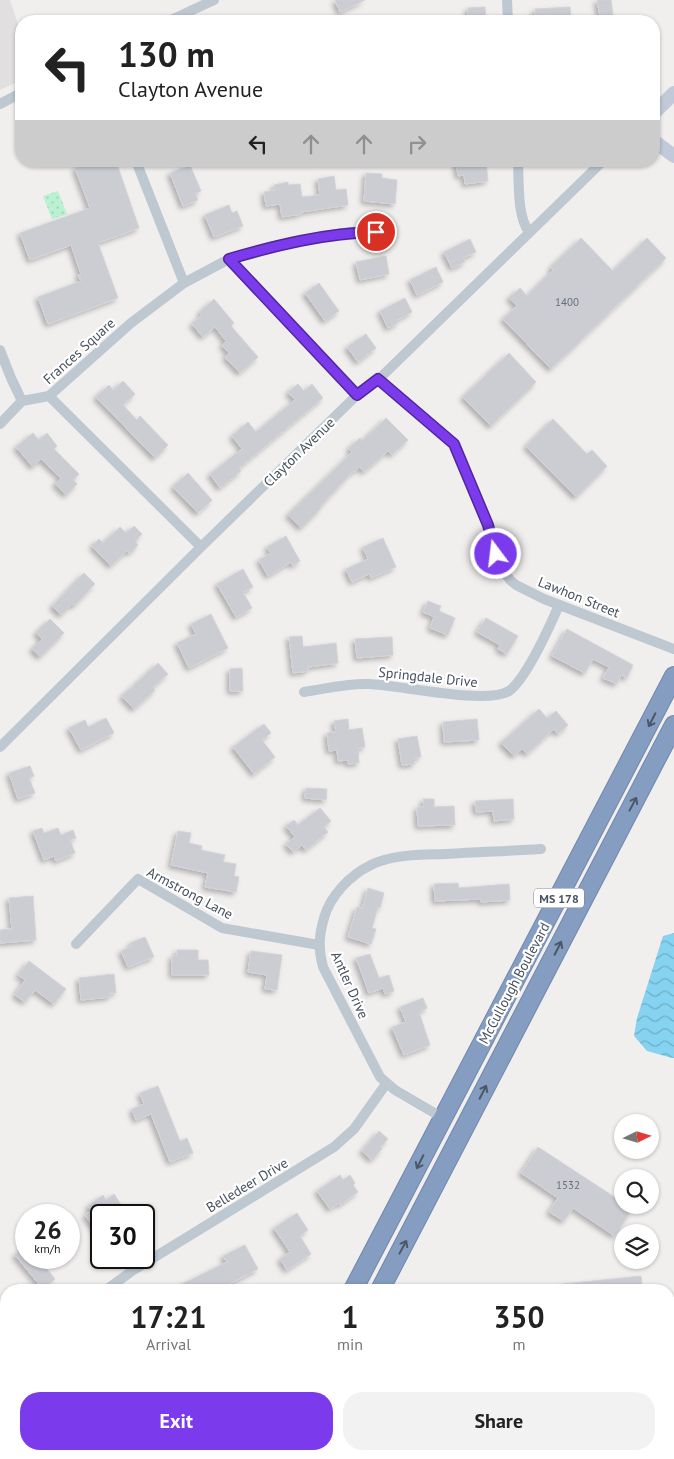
<!DOCTYPE html>
<style>
body{margin:0;font-family:"PT Sans",sans-serif;background:#f2f2f2;color:#222;height:100vh;display:flex;flex-direction:column;font-size:19px;white-space:nowrap}
*{box-sizing:border-box;margin:0}
p{font-size:16px;color:#767676}
.icon{flex:none;width:28px;height:28px;fill:none;stroke:currentColor;stroke-width:2;stroke-linecap:round;stroke-linejoin:round}
.map{position:relative;flex:1;overflow:hidden}
.drawer{position:absolute;left:0px;top:1284px;width:675px;height:176px;display:flex;flex-direction:column;background:#fff;border-radius:20px 20px 0 0;box-shadow:0 1px 4px #0004}
.drawer>*{flex:none}
.banner{position:absolute;left:15px;top:15px;width:645px;height:152px;border-radius:20px;box-shadow:0 1px 4px #0004;background:#fff;color:#222;overflow:hidden}
.needle{width:32px;rotate:85deg}
.buttons{position:absolute;left:614px;top:1114px;display:grid;gap:10px}
.buttons a{display:grid;place-items:center;width:45px;height:45px;border-radius:50%;background:#fff;box-shadow:0 1px 4px #0004;font-size:25px}
.speed{position:absolute;left:15px;top:1204px;display:flex;gap:10px;font-size:25px;font-weight:700;text-align:center}
.speed>*{display:grid;place-content:center;width:65px;height:65px;border-radius:50%;background:#fff;box-shadow:0 1px 4px #0004;line-height:1}
.speed small{font-size:12px;font-weight:400}
.speed .limit{border:2px solid #111;border-radius:8px;background:#fff;color:#111}
.pin{position:absolute;display:grid;place-items:center;width:42px;height:42px;color:#fff;margin:-21px;border:2px solid #fff;border-radius:50%;box-shadow:0 1px 5px #0007}
.me{position:absolute;width:55px;margin:-28px;rotate:345deg;stroke-linejoin:round;filter:drop-shadow(0 0 4px #0008)}
.turn{display:flex;align-items:center;gap:18px;height:105px;padding:0 20px;font-size:22px}
.turn .icon{width:65px;height:65px;stroke-width:2.5}
.turn b{display:block;font-size:35px;line-height:42px}
.lanes{display:flex;align-items:center;height:48px;padding:0 20px;background:#0003;justify-content:center;gap:25px;direction:ltr}
.lanes .off{opacity:.35}
.eta{display:flex;justify-content:space-evenly;align-items:center;height:85px;text-align:center}
.eta b{font-size:30px;font-weight:600;line-height:35px}
.action{display:flex;gap:10px;margin-top:auto;padding:10px 20px}
.action a{flex:1;height:58px;border-radius:20px;background:#7c3aed;color:#fff;font-size:20px;font-weight:600;line-height:58px;text-align:center}
.action a+a{background:#f2f2f2;color:#222}
.map>svg:first-child{display:block}
</style>
<div class="map">
<svg width="674" height="1459" viewBox="0 0 674 1459">
<defs>
<pattern id="grass-dots" width="8" height="8" patternUnits="userSpaceOnUse" patternTransform="scale(1.25)"><rect width="8" height="8" fill="#baf1d3"/><path d="M2 2h.1M6 6h.1" fill="none" stroke="#a1d0b8" stroke-width="1.8" stroke-linecap="round"/></pattern>
<pattern id="water-waves" width="16" height="10" patternUnits="userSpaceOnUse" patternTransform="scale(1.25)"><rect width="16" height="10" fill="#85d3f0"/><path d="M0 5q4-4 8 0t8 0" fill="none" stroke="#6faec6"/></pattern>
<filter id="shadow"><feDropShadow dx="-3" dy="3" stdDeviation="2.5" flood-color="#0004"/></filter>
</defs>
<rect width="100%" height="100%" fill="#f1eeee"/>
<path fill="#e2dfe0" d="M0,0H10L21,34V80L0,90Z"/>
<path fill="url(#grass-dots)" d="M58,191L67,214L52,219L43,196Z"/>
<path fill="url(#water-waves)" d="M674,933V1058H672L647,1051L634,1036L637,1018L663,936Z"/>
<path fill="#cbcdd3" stroke="#d2d4da" filter="url(#shadow)" d="M335,0H365L340,12Z
M597,0H611L613,15L600,17Z
M485,7L486,21H468V8Z
M570,7L571,21H536L535,9Z
M93,161H116L139,228L98,243L118,298L48,324L38,297L81,281L78,275L81,274L71,245L30,260L20,233L90,208L75,168Z
M456,161H486L488,181L465,184L464,175L458,176Z
M190,165L201,191L195,193L198,200L183,206L170,173Z
M366,173L382,174V178L397,180L395,204L364,201Z
M334,176L336,190L346,189L348,205L301,212V214L282,217L280,204L266,206L264,192L275,190L274,185L288,182V185L300,184L302,197L320,195L318,179Z
M229,205L232,213L237,211L243,226L214,237L205,215Z
M581,238L613,271L647,238L666,258L551,369L503,319L517,306L509,298L520,288L527,296L553,270L551,267Z
M470,239L476,252L463,258L465,262L452,268L444,252Z
M386,256L389,274L360,280L356,262Z
M436,267L443,282L417,295L410,280Z
M319,283L339,311L325,321L305,293Z
M405,298L412,312L397,320L398,323L388,328L380,311Z
M214,299L234,323L231,326L258,357L240,373L225,357L229,353L222,345L226,341L215,327L203,337L192,324L202,315L200,312Z
M366,334L376,348L358,362L347,347Z
M509,353L536,382L491,426L463,397Z
M123,381L135,394L123,405L137,420L140,416L168,445L155,458L96,397L109,385L113,390Z
M298,384L304,391L312,384L323,398L239,468L241,471L220,488L210,474L242,449L232,436L248,422L256,432L295,400L288,392Z
M386,418L408,440L392,455L388,451L364,472L360,467L354,472L353,471L320,507L321,508L301,528L288,515L352,452L349,448L360,438L362,441Z
M553,419L587,454L592,450L607,466L576,497L526,446Z
M33,433L39,440L47,433L57,446L54,449L79,474L73,480L77,484L66,495L55,484L61,478L41,459L33,467L16,447Z
M188,473L212,500L198,513L173,487Z
M134,526L142,534L135,541L138,545L130,553L127,551L111,566L92,546L99,539L103,543L120,527L126,533Z
M286,536L300,561L293,566L291,562L268,576L259,560L271,553L267,547Z
M383,538L396,567L371,578L369,574L352,582L346,569L368,559L363,547Z
M243,569L253,587L243,592L252,608L236,617L217,584Z
M84,573L95,584L74,606L72,604L61,615L52,606Z
M428,601L441,606L439,611L455,618L448,635L430,628L434,617L423,612Z
M211,614L228,648L189,668L177,643L196,634L191,624Z
M486,618L518,636L507,654L498,649L500,645L477,632Z
M50,619L64,633L40,657L32,649L42,639L36,633Z
M567,629L633,665L627,678L621,675L617,684L603,678L609,667L593,659L585,673L552,656Z
M302,636L303,647L336,643L338,663L308,667V671L293,673L289,637Z
M392,637L393,655L357,658L355,639Z
M158,663L168,674L153,687L155,690L134,709L122,696Z
M242,668L243,691H230V669Z
M539,709L547,718L556,711L568,725L558,734L554,729L527,754L522,749L514,756L501,743Z
M106,718L114,733L81,750L69,728L85,720L88,727Z
M348,719L349,730L362,728L365,747L358,748L359,763L348,764V760L338,761L337,750L329,751L327,733L336,732L334,721Z
M477,719L479,740L444,742L443,722Z
M264,724L271,733L262,740L275,757L254,774L233,747Z
M417,736L421,757L414,758L415,764L402,765L398,739Z
M30,766L34,776L29,778L35,793L18,799L9,773Z
M306,788L327,789L326,800L305,798Z
M423,799H434V807L454,806L455,825L418,826L417,807H424Z
M513,799L514,819L494,821L493,811L476,812L475,801Z
M320,808L331,821L324,827L328,832L306,850L302,845L293,852L286,844L295,837L286,826L294,820L298,825Z
M42,828L44,833L58,828L61,835L73,830L76,838L70,840L75,853L56,861L54,856L44,860L33,831Z
M178,831L191,833L189,843L202,846L201,850L225,855L223,862L236,864L234,876L239,877L236,892L205,887L208,873L171,865Z
M458,883L459,888L509,884L510,900L481,902V899L435,901L434,884Z
M368,888L384,893L380,908L378,907L372,928L376,929L371,944L348,937L357,907L362,909Z
M33,896L36,940L0,943V930L12,929L9,898Z
M145,937L154,957L128,967L121,951L132,946L130,943Z
M177,950H198V960H208L209,975H172V956H177Z
M251,951L282,955L277,990L265,989L267,975L248,972Z
M370,954L379,978L389,975L394,991L385,994L383,988L369,993L356,958Z
M29,961L66,989L54,1004L35,990L25,1002L15,995L25,980L18,975Z
M114,974L116,993H110V997L81,1000L79,978Z
M423,998L427,1008L419,1012L430,1045L404,1055L392,1027L406,1022L400,1007Z
M158,1086L180,1141L187,1138L193,1153L170,1162L151,1114L136,1120L132,1109L144,1104L140,1093Z
M379,1131L388,1139L380,1147L382,1149L372,1160L362,1151Z
M538,1147L622,1202V1205H626L632,1209L615,1236L573,1208L564,1221L549,1212L558,1198L521,1173Z
M340,1175L343,1180L350,1175L355,1183L353,1185L358,1192L340,1205L339,1203L330,1209L317,1191Z
M114,1194L128,1215H101V1237L85,1215L91,1211L88,1206L103,1195L106,1200Z
M297,1213L308,1230L300,1236L311,1254L287,1270L280,1259L290,1252L274,1228Z
M245,1245L258,1269L218,1290H185L182,1284L227,1262L223,1256Z
M26,1246V1258H51L43,1264L55,1279L43,1289L15,1255Z
M641,1276L642,1290H563V1284Z"/>
<g fill="none" stroke-linecap="round" stroke-linejoin="round">
<g stroke="#6f88ab" stroke-width="20">
<path id="highway" d="M353,1290L674,676
M380,1290L674,725
M348,1454L350,1459
M234,1459L239,1454
M266,1459L269,1454
M292,1459L295,1454"/>
</g>
<path stroke="#bec8d1" stroke-width="10" d="M507,0L508,21
M169,21L214,0
M0,104L21,93
M136,161L184,283
M518,161C519,181 517,217 529,232
M229,259L357,395
M0,350L11,378L22,401
M379,379L455,444L488,525L501,567L510,580L516,585L544,599L674,649
M49,396L201,547
M0,424L22,401L49,396L131,323L184,283L229,259L269,247L324,236L351,232H376
M304,692C325,689 347,683 369,684C399,685 487,705 509,691C526,679 550,626 559,605
M0,747L201,547L357,395L379,379L603,161
M76,944L138,879L222,928L319,945
M443,1118L395,1090L380,1077L323,967C318,949 319,935 324,918C330,896 350,875 371,865C393,854 422,855 446,854C478,852 510,851 541,849
M106,1290L132,1271L334,1147L354,1129L386,1084
M0,1372L6,1370"/>
<path stroke="#c0cad8" stroke-width="14" d="M654,113L674,93
M654,141L674,156"/>
<use href="#highway" stroke="#849dc0" stroke-width="18"/>
</g>
<defs><path id="oneway-shaft" d="M-6 0H5M1.5-3L5.5 0L1.5 3" fill="none" stroke-width="1.6" stroke-linecap="round" stroke-linejoin="round" transform="scale(1.25)"/></defs>
<g stroke="#4c5867">
<use href="#oneway-shaft" transform="translate(652 720) rotate(117)"/>
<use href="#oneway-shaft" transform="translate(633 804) rotate(-62)"/>
<use href="#oneway-shaft" transform="translate(558 948) rotate(-63)"/>
<use href="#oneway-shaft" transform="translate(483 1092) rotate(-63)"/>
<use href="#oneway-shaft" transform="translate(420 1162) rotate(117)"/>
<use href="#oneway-shaft" transform="translate(403 1247) rotate(-62)"/>
</g>
<g fill="none" stroke-linecap="round" stroke-linejoin="round">
<g stroke="#51269a" stroke-width="12">
<path id="route" d="M376,232C326,233 277,245 229,259L357,395L378,379L454,444L488,525L496,554"/>
</g>
<use href="#route" stroke="#7c3aed" stroke-width="9"/>
</g>
<g text-anchor="middle" dominant-baseline="central" stroke-width="4.5" stroke-linejoin="round" paint-order="stroke">
<g font-size="11" fill="#676f7a">
<text x="567" y="302">1400</text>
<text x="568" y="1185">1532</text>
</g>
<rect fill="#fff" stroke="#7e848e" stroke-width="1" x="534" y="888.5" width="50" height="19" rx="4"/>
<g font-size="12" font-weight="bold" fill="#46505d">
<text x="559" y="898">MS 178</text>
</g>
<g font-size="14" fill="#46505d" stroke="#fff">
<text transform="translate(79 351) rotate(-42)">Frances Square</text>
<text transform="translate(299 452) rotate(-44)">Clayton Avenue</text>
<text transform="translate(579 597) rotate(22)">Lawhon Street</text>
<text transform="translate(428 677) rotate(6)">Springdale Drive</text>
<text transform="translate(190 893) rotate(28)">Armstrong Lane</text>
<text transform="translate(514 983) rotate(-62)">McCullough Boulevard</text>
<text transform="translate(350 985) rotate(66)">Antler Drive</text>
<text transform="translate(247 1185) rotate(-31)">Belledeer Drive</text>
</g>
</g>
</svg>
<div class="buttons">
<a><svg class="needle" viewBox="-14 -14 28 28"><path d="M0-13l5 13h-10z" fill="#e53935"/><path d="M0 13l5-13h-10z" fill="#767676"/></svg></a>
<a><svg class="icon" aria-label="search" viewBox="0 0 24 24"><circle cx="10" cy="10" r="6"/><path d="M15 15l6 6"/></svg></a>
<a><svg class="icon" aria-label="layers" viewBox="0 0 24 24"><path d="M12 4l9 5-9 5-9-5zM3 14l9 5 9-5"/></svg></a>
</div>
<div class="speed"><div>26<small>km/h</small></div><div class="limit">30</div></div>
<div class="pin" style="left:376px;top:232px;background:#d93025"><svg class="icon" aria-label="arrive" viewBox="0 0 24 24"><path d="M6 21V4h12l-3 4 3 4H6"/></svg></div>
<svg class="me" style="left:496px;top:554px" viewBox="-20 -20 40 40"><circle r="17" fill="#7c3aed" stroke="#fff" stroke-width="3"/><path d="M0-11L8 9 0 5-8 9z" fill="#fff"/></svg>
<div class="banner">
<div class="turn"><svg class="icon" aria-label="left" viewBox="0 0 24 24"><path d="M17 20v-9H6M10 6l-5 5 5 5"/></svg><div><b>130 m</b>Clayton Avenue</div></div>
<div class="lanes"><svg class="icon" aria-label="left" viewBox="0 0 24 24"><path d="M17 20v-9H6M10 6l-5 5 5 5"/></svg><svg class="icon off" aria-label="ahead" viewBox="0 0 24 24"><path d="M12 20V5M6 11l6-6 6 6"/></svg><svg class="icon off" aria-label="ahead" viewBox="0 0 24 24"><path d="M12 20V5M6 11l6-6 6 6"/></svg><svg class="icon off" aria-label="right" viewBox="0 0 24 24"><path d="M7 20v-9h11M14 6l5 5-5 5"/></svg></div>
</div>
<section class="drawer">
<div class="eta">
<div><b>17:21</b><p>Arrival</p></div>
<div><b>1</b><p>min</p></div>
<div><b>350</b><p>m</p></div>
</div>
<div class="action"><a>Exit</a><a>Share</a></div>
</section>
</div>
